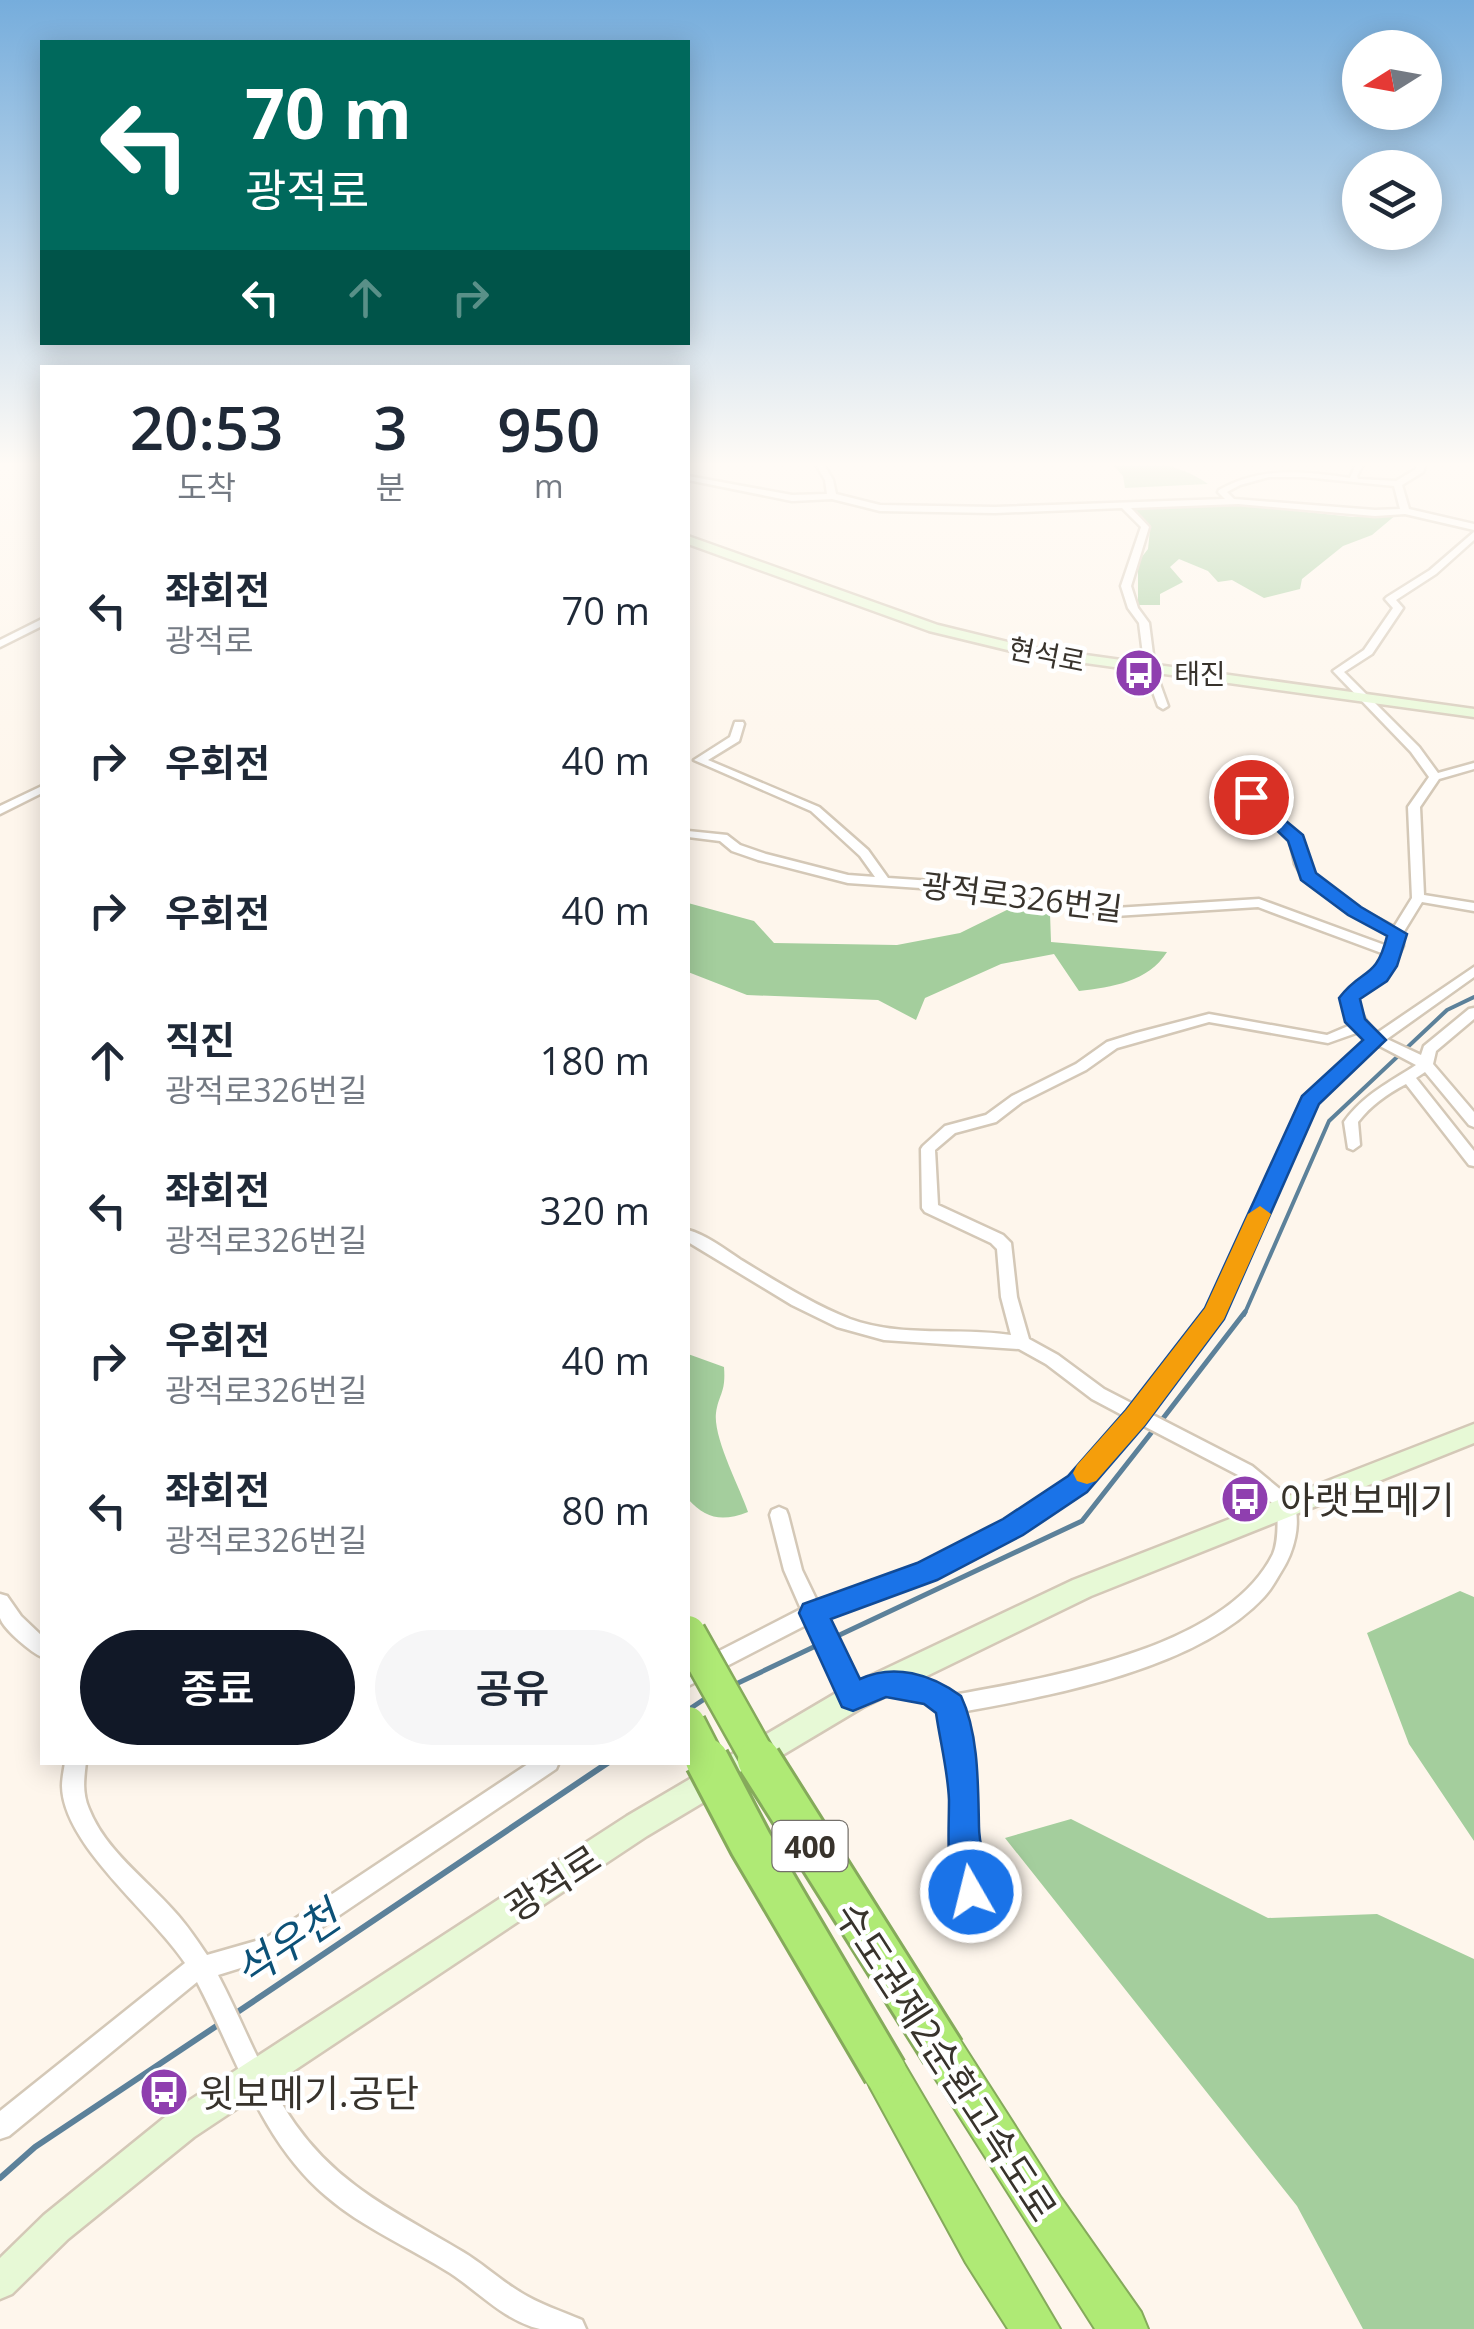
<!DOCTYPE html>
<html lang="ko">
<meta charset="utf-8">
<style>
body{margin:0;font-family:"Open Sans","Noto Sans KR",sans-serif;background:#f6f6f7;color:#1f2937;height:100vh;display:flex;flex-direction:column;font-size:38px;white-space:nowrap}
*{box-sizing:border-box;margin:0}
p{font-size:32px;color:#747a83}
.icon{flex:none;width:55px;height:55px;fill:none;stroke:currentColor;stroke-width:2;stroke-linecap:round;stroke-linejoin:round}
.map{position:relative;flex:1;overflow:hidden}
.details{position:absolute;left:40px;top:365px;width:650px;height:1400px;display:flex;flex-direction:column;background:#fff;border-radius:0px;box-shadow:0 5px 25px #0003}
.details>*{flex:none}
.top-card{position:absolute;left:40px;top:40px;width:650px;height:305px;border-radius:0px;box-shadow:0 5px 25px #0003;background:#00695c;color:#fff;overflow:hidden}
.needle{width:65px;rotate:259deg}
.buttons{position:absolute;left:1342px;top:30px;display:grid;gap:20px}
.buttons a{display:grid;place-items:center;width:100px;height:100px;border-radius:50%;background:#fff;box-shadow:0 5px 25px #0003;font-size:50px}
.pin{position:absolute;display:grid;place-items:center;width:85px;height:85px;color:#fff;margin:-42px;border:5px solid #fff;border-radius:50%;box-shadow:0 2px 10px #0007}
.me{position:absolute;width:110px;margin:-55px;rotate:352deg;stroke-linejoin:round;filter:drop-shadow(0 0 8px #0008)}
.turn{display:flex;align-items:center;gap:35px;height:210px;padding:0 40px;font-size:45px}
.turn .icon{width:130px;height:130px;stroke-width:2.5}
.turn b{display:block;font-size:70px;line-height:85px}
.lanes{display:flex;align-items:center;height:95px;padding:0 40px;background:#0003;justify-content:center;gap:50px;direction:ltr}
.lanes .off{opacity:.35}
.eta{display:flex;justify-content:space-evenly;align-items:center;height:170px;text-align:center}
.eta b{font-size:60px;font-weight:600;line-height:70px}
.primary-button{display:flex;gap:20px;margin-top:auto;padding:20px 40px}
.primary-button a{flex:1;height:115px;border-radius:60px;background:#111827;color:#fff;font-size:40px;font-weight:600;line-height:115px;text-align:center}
.primary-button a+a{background:#f6f6f7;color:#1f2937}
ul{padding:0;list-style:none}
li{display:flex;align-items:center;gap:30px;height:150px;padding:0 40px}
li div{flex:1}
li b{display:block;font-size:38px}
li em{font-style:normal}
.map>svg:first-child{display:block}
</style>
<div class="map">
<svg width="1474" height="2329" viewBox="0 0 1474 2329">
<rect width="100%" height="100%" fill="#fef6ec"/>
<path fill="#a4ce9d" d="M1109,461C1146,461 1177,462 1208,484L1125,488L1123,476Z
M1214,502L1353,517L1397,514L1372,535L1343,546L1302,579L1300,589L1264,598L1232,580L1218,582L1208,571L1179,559L1170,567L1183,582L1160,594V605H1138V562L1148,549L1150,530L1133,508Z
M688,903L754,921L774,943L897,945L960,933L1021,903L1050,913L1051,942L1167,952C1148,982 1112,987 1079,991L1054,954L1001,964L925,998L916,1020L878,1000L747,995L688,972Z
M688,1354L724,1367C726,1393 719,1393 716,1413C713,1438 740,1488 748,1512C722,1522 706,1519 688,1499Z
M1460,1591L1474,1597V1841L1409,1744L1367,1633Z
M1071,1819L1268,1918L1377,1914L1474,1959V2329H1363L1297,2206L1005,1838Z"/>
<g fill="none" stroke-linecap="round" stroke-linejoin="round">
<path stroke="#5c819a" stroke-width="4" d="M1244,1315L1329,1121L1447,1010L1474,997"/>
<path stroke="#5c819a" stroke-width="5" d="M1161,1421L1245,1312
M831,1639L1082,1521L1155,1428
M736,1684L822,1643
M688,1710L709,1696"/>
<path stroke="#5c819a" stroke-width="6" d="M233,2015L609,1762
M0,2178L35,2147L221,2023"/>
<g stroke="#d4c8b7" stroke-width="5">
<path id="street" d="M814,461H822L833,480L836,494L880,505L995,507L1225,499L1218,492L1219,490C1261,466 1304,471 1350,478L1357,461H1365L1357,476L1358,479L1396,481L1416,469L1418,461H1426L1423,472L1402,485L1409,509L1474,524V530L1405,514L1375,516L1238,504L1131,508L1149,527L1131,586L1138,608L1149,623L1155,670L1168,706L1163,709L1158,706L1145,670L1139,623L1128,608L1121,586L1141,527L1122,508L995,513L880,511L832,499L792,501L688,480V476L792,495L827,494L825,480ZM1269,477H1304L1394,486L1400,509L1375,510L1234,499L1227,492L1240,485Z
M1474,532V540L1436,574L1396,600L1403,608L1372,654L1344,672L1419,747L1438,773L1474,763V769L1439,779L1420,807L1424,895L1474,903V911L1422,902L1403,933V946L1394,965L1357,999C1361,1013 1365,1023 1377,1033L1474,967V977L1387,1039L1421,1055L1424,1046L1469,1009L1474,1008V1019L1436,1051L1433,1064L1474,1112V1127L1469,1125L1425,1072L1416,1078L1474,1151V1166L1469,1165L1406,1084C1387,1094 1371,1105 1358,1122L1360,1145L1353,1150L1348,1148L1344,1122C1363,1095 1390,1082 1416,1065L1378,1045L1315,1102L1223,1313L1149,1413L1252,1466L1293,1500C1302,1523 1294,1552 1281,1572C1276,1580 1271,1590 1264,1597C1197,1669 1054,1695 961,1712L976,1800L973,1828L982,1892L979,1900L971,1903L963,1900L960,1892L951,1828L954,1800L941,1710L926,1700L881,1690L878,1684L881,1678C903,1671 934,1683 953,1695C1047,1678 1226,1649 1273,1554C1279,1540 1277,1522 1278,1508L1240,1476L1140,1424L1083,1489L1020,1532L934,1578L825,1617L863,1698L860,1704L853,1707L846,1704L808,1624L688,1686V1667L801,1609L784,1570L770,1515L772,1510L779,1507L786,1510L788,1515L802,1570L818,1603L920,1566L1006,1522L1071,1479L1126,1417L1092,1399L1046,1364L1019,1349L884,1340L837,1327L792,1305L688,1242V1230C706,1235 725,1249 741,1260C776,1281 812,1304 850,1319C902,1338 958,1327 1011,1335L1001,1297L997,1249L991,1243L925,1212L922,1208L921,1149L923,1146L945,1126L986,1115L1012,1096L1076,1064L1107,1042L1136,1033L1209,1014L1327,1035L1353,1024L1343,998L1376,969L1387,955L1258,907L1115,916L1079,911L1021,895L848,883L758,860L732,851L720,841L688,837V831L727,835L740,845L766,854L848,875L875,877L860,856L811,811L694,760L730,737L735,722H743L744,724L739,741L708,760L819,807L868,850L888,878L1022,887L1080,903L1115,908L1259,899L1390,947L1391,935L1350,914L1304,879L1295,864L1290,840L1245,797L1251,794L1255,795L1300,836L1307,864L1313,874L1358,908L1394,927L1412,898L1408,807L1429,777L1411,752L1333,671L1364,650L1393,608L1385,599L1387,597L1430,570ZM1209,1022L1328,1043L1359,1032L1368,1040L1302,1100L1208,1310L1135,1405L1104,1389L1058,1355L1029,1339L1017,1297L1011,1243L1003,1235L938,1205L935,1150L955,1133L996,1122L1022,1102L1086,1070L1117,1048Z
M42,619V626L0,647V640Z
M42,786V793L0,814V806Z
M0,1594L7,1596L21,1616L42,1636V1657C32,1653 4,1630 0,1618C0,1612 0,1601 0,1594Z
M65,1762H86C84,1779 82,1793 89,1809C105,1850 146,1879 174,1911C187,1925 197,1940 207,1955L266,1938L531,1762H559L556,1769L279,1956L218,1975C244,2024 263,2078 295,2124C340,2188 399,2213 463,2252C483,2264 500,2280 520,2292C539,2304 561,2311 582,2320L586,2329C572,2329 554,2329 540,2329C505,2321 479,2292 450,2273C409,2247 363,2228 326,2196C261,2141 236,2056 197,1982L9,2136L0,2139V2111L185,1963C152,1913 63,1845 62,1786C62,1778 64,1770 65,1762Z"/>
</g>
<g stroke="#d4c8b7" stroke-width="5">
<path id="secondary" d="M688,536L938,625L1028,647L1474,709V717L1028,655L929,631L688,544Z
M1474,1424V1443L1091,1596L863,1707L647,1836L194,2137L68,2239L12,2294L0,2299V2258L44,2215L170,2113L627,1816L843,1689L1073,1580Z"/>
</g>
<g stroke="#85aa5b" stroke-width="4">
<path id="highway" d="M943,2030L958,2037L1061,2198L1141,2312L1148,2329H1095L928,2067L921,2052L928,2037Z
M885,2050L900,2057L1060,2329H1008L966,2263L870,2087L863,2072L870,2057Z"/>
</g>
<use href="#street" fill="#fff" fill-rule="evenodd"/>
<use href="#secondary" fill="#e7f9d6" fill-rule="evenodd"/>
<use href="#highway" fill="#afea75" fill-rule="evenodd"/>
<g stroke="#85aa5b" stroke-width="39" stroke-linecap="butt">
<path id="highway-bridge-far1" d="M688,1633L761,1763
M688,1724L708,1763"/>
</g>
<g stroke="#85aa5b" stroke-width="48" stroke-linecap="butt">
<path id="highway-bridge" d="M707,1760L751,1844L885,2072
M759,1760L943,2052"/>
</g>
<use href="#highway-bridge-far1" stroke="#afea75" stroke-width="34"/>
<use href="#highway-bridge" stroke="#afea75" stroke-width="42"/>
</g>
<linearGradient id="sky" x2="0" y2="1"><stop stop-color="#76addc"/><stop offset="0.59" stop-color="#fffbf6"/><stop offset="1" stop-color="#fffbf6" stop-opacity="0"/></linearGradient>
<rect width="1474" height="787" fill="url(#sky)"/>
<path fill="#1a73e8" stroke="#114b97" stroke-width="2.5" d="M1251,792L1303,835L1316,873L1361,907L1407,934L1397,966L1387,981L1360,999L1365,1019L1386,1040L1319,1104L1224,1319L1145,1425L1087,1492L1023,1535L937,1580L831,1619L860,1679C894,1663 931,1674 961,1696C979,1734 978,1786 979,1827C979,1852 993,1879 983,1903L971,1908L959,1903C945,1871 949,1835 949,1800C948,1772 940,1741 936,1713L924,1704L886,1697L853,1711L842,1707L799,1613L803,1604L917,1563L1003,1519L1068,1476L1126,1410L1205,1308L1302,1096L1363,1040L1345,1022L1339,998C1362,967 1376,981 1387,936L1348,915L1301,880L1288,841L1242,797Z"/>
<path fill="#f59e0b" d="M1260,1206L1271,1214L1224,1319L1145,1425L1096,1481L1087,1484L1077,1481L1073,1473L1077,1465L1126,1410L1205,1308L1248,1214Z"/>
<defs>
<g id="bus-disc" transform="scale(2.5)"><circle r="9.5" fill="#8f3faf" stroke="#fff"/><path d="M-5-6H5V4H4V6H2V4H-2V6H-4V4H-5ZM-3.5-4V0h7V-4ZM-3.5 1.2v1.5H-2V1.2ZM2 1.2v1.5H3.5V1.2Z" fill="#fff"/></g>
</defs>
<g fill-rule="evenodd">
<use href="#bus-disc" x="1139" y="673"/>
<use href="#bus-disc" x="1245" y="1499"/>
<use href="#bus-disc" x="164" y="2092"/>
</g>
<g text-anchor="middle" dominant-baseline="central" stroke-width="9" stroke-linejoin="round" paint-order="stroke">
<g font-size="28" fill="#38332c" stroke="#fff">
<text transform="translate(1047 654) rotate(11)">현석로</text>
</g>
<g font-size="28" fill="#38332c" stroke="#fff" text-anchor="start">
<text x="1174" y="673">태진</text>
</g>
<rect fill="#fff" stroke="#74706b" stroke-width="2.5" x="772.5" y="1821" width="75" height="50" rx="8"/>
<g font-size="30" font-weight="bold" fill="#38332c">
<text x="810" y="1846">400</text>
</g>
<g font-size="32" fill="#38332c" stroke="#fff">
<text transform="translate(1022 896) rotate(7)">광적로326번길</text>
</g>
<g font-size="38" fill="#38332c" stroke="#fff" text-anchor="start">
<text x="1280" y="1499">아랫보메기</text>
<text x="199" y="2092">윗보메기.공단</text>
</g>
<g font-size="38" fill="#38332c" stroke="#fff">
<text transform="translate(552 1882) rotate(-33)">광적로</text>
<text transform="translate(947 2061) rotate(57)">수도권제2순환고속도로</text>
</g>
<g font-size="42" font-style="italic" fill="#0c5177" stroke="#fff">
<text transform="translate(286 1943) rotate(-34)">석우천</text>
</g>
</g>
</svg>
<div class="buttons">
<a><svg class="needle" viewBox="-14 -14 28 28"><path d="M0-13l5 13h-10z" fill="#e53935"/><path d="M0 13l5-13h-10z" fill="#747a83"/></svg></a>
<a><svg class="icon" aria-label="layers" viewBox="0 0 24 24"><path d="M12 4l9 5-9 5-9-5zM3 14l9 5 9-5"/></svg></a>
</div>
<div class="pin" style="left:1251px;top:797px;background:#d93025"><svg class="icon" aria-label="arrive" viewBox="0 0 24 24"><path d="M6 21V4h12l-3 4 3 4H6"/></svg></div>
<svg class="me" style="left:971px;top:1892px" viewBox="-20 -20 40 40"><circle r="17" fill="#1a73e8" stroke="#fff" stroke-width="3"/><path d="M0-11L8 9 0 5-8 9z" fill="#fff"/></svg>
<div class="top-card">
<div class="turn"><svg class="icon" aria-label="left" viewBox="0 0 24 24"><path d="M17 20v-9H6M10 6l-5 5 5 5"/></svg><div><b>70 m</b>광적로</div></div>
<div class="lanes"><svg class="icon" aria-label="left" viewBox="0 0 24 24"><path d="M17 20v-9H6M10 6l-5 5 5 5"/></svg><svg class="icon off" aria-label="ahead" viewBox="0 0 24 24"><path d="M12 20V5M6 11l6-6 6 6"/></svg><svg class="icon off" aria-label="right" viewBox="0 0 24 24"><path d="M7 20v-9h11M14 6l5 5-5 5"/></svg></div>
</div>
<section class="details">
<div class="eta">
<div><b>20:53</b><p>도착</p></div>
<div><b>3</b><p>분</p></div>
<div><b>950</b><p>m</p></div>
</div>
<ul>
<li><svg class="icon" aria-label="left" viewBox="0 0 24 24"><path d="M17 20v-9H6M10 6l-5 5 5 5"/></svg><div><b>좌회전</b><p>광적로</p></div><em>70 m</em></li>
<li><svg class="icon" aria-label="right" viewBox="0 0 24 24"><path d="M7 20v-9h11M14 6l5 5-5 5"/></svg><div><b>우회전</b></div><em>40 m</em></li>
<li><svg class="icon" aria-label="right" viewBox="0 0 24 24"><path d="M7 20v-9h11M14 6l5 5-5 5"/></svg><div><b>우회전</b></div><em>40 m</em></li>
<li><svg class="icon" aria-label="ahead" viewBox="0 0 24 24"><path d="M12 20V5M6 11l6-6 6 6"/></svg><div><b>직진</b><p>광적로326번길</p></div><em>180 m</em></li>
<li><svg class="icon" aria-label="left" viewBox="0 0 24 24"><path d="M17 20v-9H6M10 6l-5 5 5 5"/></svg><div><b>좌회전</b><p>광적로326번길</p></div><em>320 m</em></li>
<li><svg class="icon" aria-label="right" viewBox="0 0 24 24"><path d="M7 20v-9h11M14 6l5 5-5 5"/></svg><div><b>우회전</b><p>광적로326번길</p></div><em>40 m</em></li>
<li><svg class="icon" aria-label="left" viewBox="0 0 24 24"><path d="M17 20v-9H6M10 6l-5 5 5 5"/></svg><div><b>좌회전</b><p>광적로326번길</p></div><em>80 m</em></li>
</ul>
<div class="primary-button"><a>종료</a><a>공유</a></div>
</section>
</div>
